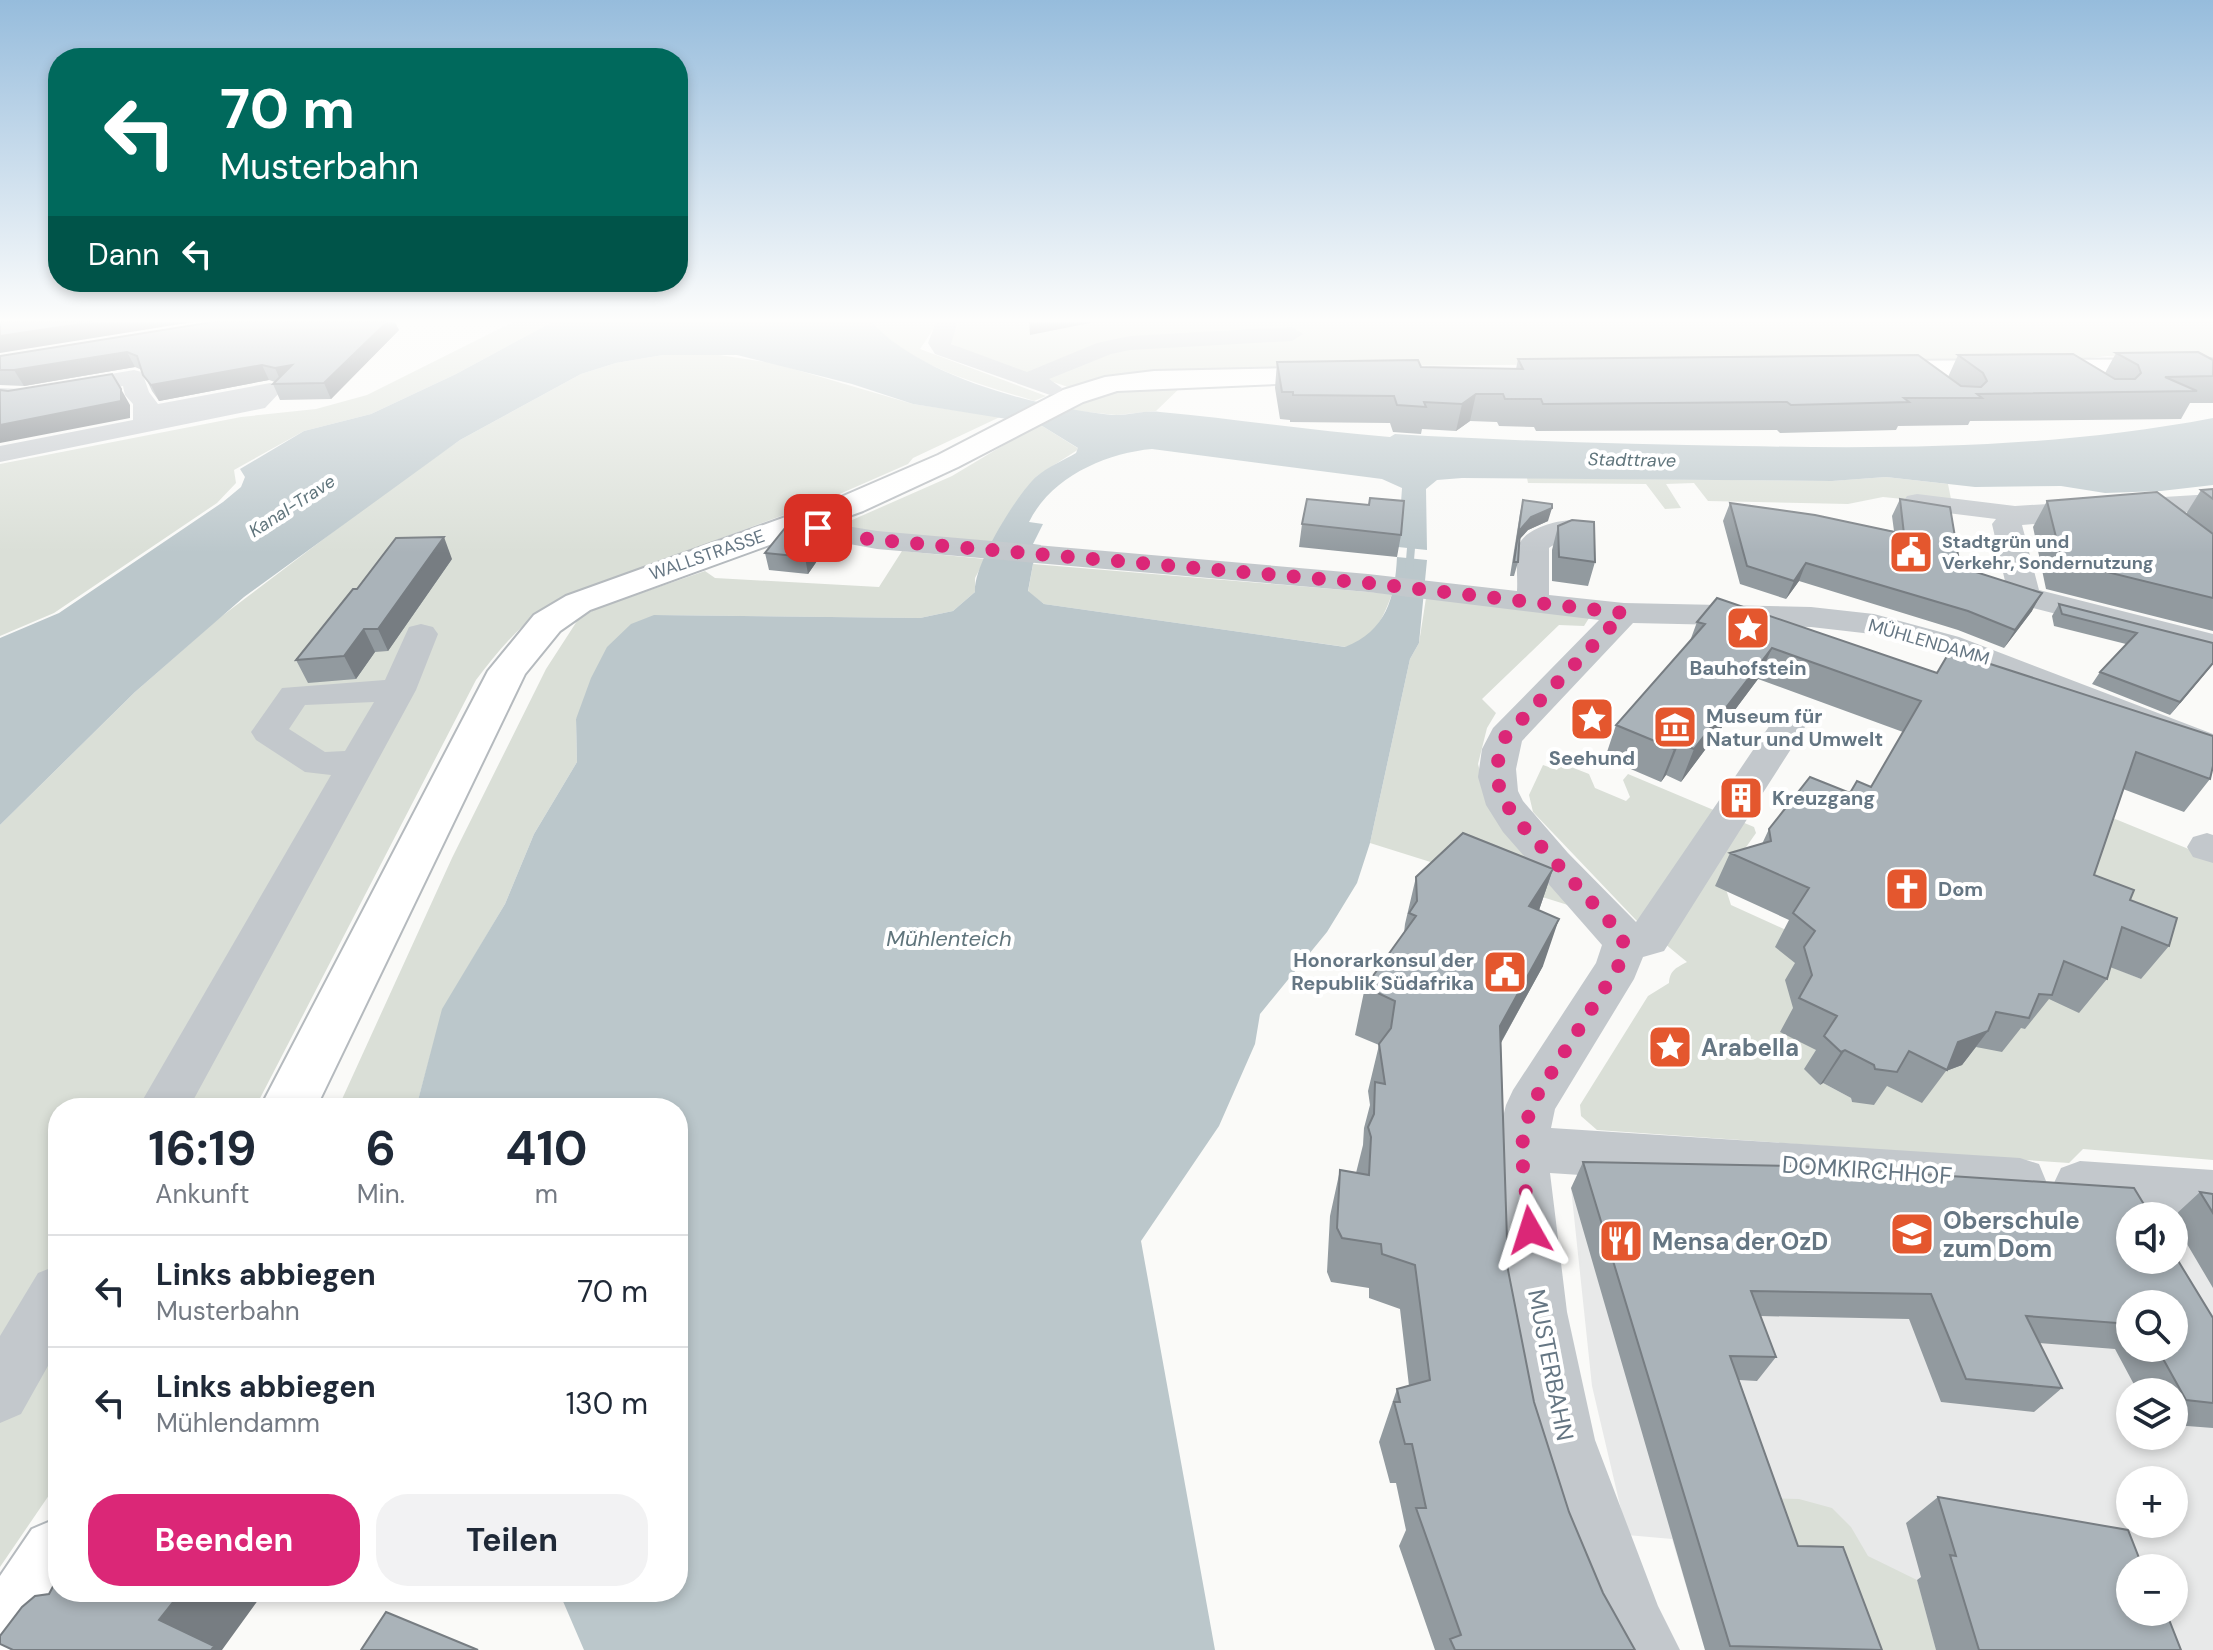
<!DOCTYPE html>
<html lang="de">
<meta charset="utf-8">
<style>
body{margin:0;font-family:"DM Sans",sans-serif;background:#f2f2f3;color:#1f2937;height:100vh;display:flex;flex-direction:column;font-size:30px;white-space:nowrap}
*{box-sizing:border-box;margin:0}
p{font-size:26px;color:#747a83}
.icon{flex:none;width:44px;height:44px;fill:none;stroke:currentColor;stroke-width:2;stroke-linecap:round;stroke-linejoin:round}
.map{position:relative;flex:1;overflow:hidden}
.details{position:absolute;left:48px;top:1098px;width:640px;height:504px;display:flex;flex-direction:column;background:#fff;border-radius:32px;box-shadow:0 4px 12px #0003}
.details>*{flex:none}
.banner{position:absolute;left:48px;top:48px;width:640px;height:244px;border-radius:32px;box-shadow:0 4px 12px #0003;background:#00695c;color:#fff;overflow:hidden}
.fabs{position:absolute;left:2116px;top:1202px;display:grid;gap:16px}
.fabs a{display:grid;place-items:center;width:72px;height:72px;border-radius:50%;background:#fff;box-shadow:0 4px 12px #0003;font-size:40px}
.pin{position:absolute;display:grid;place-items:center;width:68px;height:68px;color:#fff;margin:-34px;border-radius:16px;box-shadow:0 4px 12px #0006}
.me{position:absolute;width:88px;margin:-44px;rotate:354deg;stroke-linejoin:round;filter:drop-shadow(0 0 6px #0008)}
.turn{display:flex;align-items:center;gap:28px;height:168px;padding:0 40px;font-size:36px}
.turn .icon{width:104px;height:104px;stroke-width:2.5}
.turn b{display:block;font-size:56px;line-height:68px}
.then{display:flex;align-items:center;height:76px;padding:0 40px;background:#0003;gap:16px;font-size:30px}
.eta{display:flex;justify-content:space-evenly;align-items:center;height:136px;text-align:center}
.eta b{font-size:48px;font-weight:700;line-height:56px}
.cta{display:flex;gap:16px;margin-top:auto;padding:16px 40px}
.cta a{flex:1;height:92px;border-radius:32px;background:#db2777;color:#fff;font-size:32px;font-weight:700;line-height:92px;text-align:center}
.cta a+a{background:#f2f2f3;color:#1f2937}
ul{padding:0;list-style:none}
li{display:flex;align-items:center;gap:24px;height:112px;padding:0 40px;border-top:2px solid #e0e1e3}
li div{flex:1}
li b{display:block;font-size:30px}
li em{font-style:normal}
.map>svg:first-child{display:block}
</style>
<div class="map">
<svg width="2213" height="1650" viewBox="0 0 2213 1650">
<rect width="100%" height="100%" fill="#fafaf8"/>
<path fill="#e8e9e9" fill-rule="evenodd" d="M1571,1188L1848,1193L2130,1216V1260H2174V1218L2213,1222V1650H1705L1672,1539L1627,1535L1592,1386ZM2130,1304H2174V1348H2130ZM2130,1392H2174V1436H2130ZM2130,1480H2174V1524H2130ZM2130,1568H2174V1612H2130Z"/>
<path fill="#dadfd7" d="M513,322H552L456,374L371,414L304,431L234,470L236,483L217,503L54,613L0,636V464L241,417L316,409L367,395Z
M872,322H938L920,349L1046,396L1034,401C978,383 912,368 872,322Z
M959,322H2213V360L2107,356L2063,361L1365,366L1153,372L1106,376L1068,387L971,354L950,343Z
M706,353L773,363L913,404L1000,417L913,458L908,464L835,496L568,595C528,614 502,646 476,680L255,1108H58V1482L0,1567V825L135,692L218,619L387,491L460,440L581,374L616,363L663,355Z
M1184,384L1156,411L1116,415L1068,410L1119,389Z
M1039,424L1079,449L1037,476L1004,521L994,541L975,543L847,529L843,524L952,476Z
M1886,477L1948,484L1952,504L1883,497L1848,504L1708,501L1694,483L1666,484L1681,508L1665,509L1646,484L1528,483L1527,478L1831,481Z
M902,551L985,559L975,578V592L953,611L920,618L655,615L576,719L577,762L534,834L505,904L443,1009L416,1108H338L452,858L546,669L579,618L598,608L705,571L715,578L879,587Z
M1033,564L1392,594C1381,623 1375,636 1346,647L1044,604L1028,592Z
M1426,598L1591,615L1584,626L1559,625L1482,699L1496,713L1487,728L1478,764L1486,795L1571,906L1370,843L1410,659L1419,643Z
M1561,763L1589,774L1595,788L1626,801L1630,797L1623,780L1628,774L1754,827L1756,833L1723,880L1731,905L1786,930L1819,1051V1085L1823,1083L1851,1098L1852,1102L1881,1082L1934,1075L2038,995L2095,960L2141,979L2069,908L2103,814L2213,859V1160L2083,1149L2069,1163L1597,1130L1581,1116L1580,1105L1648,996L1669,983C1670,970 1676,968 1687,962L1636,920L1533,812L1529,795L1543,765L1557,770Z
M1753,1498L1799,1499L1832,1508L1851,1527L1868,1556L1917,1580L1936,1650H1849L1776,1566Z"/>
<path fill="#bbc7cb" d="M552,322H872C920,377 1041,408 1112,415C1128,416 1144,410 1160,412C1237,419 1313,431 1390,437L1395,434C1510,441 1625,444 1741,446C1900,449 2056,448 2213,418V485L2161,491L2105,493L2061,486L1975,487L1886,477L1832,481L1462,478L1437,480L1426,489L1427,550L1398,547L1402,488L1382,479L1152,449C1106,453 1051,477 1029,522L1043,524L1033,544L1041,545L1033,564L1028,591L1044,604L1345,647C1386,631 1395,598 1397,557L1427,560L1419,643L1410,659L1370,843L1357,883L1327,932L1260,1014L1255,1044L1219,1126L1141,1241L1215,1650H584L559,1592H678V1108H416L442,1009L505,904L534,834L577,762L576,719L591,678L607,647L631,624L654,615L920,618L953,611L975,592C973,565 1017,494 1037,476C1048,467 1064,460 1076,453L1078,448L1039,424L913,404L852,384L737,355H663L616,363L581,374L460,440L244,597L135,692L0,825V638L59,613L223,502L241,487L245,477L240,469L304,431L371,414L456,374Z"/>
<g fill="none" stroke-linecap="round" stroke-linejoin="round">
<path stroke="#bbc7cb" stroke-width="8" d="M1409,572L1412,536"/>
<g stroke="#b5babe" stroke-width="4">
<path id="major" d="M2213,359V375L1875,377L1866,374L1862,369L1866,364L1875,361Z
M1334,367L1343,369L1347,375L1343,381L1117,391L1083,402L958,467L863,511L590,610L560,631L525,674L316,1108H260L488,671L534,615L566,596L841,497L938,455L1063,390L1105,377L1154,371Z
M58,1518V1592H77L40,1650H0V1576L32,1529Z"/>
</g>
<path fill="#c3c8cc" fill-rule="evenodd" d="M936,322H958L951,344L1027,372L1097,343L1130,336L1292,327L1303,334L1292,341L1130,350L1111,354L1049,379L1062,388L1059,393L1050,395L935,354L928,343Z
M134,370L142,372L149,392L158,404L270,383L279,385L282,390L265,408L0,462V446L133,420V404L125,395L123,386L18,404L0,402V388L24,389Z
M1917,494L2015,506L2213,494V510L2022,525L2039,590L2213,634V654L2017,604L2007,590L1992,524L1996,519L1907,508L1903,502L1907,496Z
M807,512L834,524L877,531L1368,574L1517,591C1518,577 1515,558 1519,545C1525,527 1567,517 1582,521L1587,527C1579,538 1560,540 1549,548V595L1624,603L1811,607L1874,614L1959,637L2213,734V759L1935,651L1872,634L1811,627L1633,623L1522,741L1516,769L1518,791L1523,801L1568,853L1636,922L1722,796L1728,794L1726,790L1776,716L1789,713L1802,716L1807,724L1759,799L1753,800L1756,805L1664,951L1643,957L1634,979L1555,1109L1551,1128L2020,1158L2039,1164L2046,1181L2039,1198L2020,1204L1550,1173L1567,1312L1595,1440L1658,1606L1680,1650H1606L1596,1627L1533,1440L1509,1312L1495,1149L1506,1105L1513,1090L1596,963L1602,945L1503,832L1486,805L1478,777L1482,749L1493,728L1599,620L1368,592L877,549L816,538L792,521L797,515Z
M421,624L433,627L438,634L416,690L189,1108H138L331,775L305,772L256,740L251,732L282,688L385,680L409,627ZM374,702L345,751L325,752L289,729L305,705Z
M2207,833L2213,835V863L2193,857L2187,847L2193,837Z
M2080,1161L2213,1170V1218L2080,1209L2061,1202L2053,1185L2061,1168Z
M58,1265V1348L21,1414L0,1423V1336L38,1273Z"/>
<use href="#major" fill="#fff" fill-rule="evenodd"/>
</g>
<path fill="#929a9f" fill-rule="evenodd" d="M399,330L331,399L280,400L273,384L275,382L269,380L159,401L152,391L142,370L135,367L24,386L0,385V356Z
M2116,353L2213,360V403H2190L2181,419L1970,421L1968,425L1898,426L1896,430L1780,433L1777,430L1536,431L1534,427L1499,426L1497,422L1470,421L1456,431L1422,429L1421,434L1393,432L1390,423L1290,422V420L1280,419L1275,388L1277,362L1421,367L1516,369L1518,359L1948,377L1958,355L2105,373Z
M2213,489V631L2046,589L2033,527L2047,501L2186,514L2201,490Z
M1900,499L1960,567L2032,611L2004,648L1958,630L1799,581L1786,599L1740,584L1723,521L1730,503L1894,531L1892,516Z
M1523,500L1548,521L1528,530L1519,540L1518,562L1514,576H1510L1520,513Z
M1369,505L1401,535L1397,557L1299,547L1302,524Z
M1558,526L1595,562L1588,586L1552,581V550Z
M823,532L826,548L808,574L769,570L765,553Z
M452,559L388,651L375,652L356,679L308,683L296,660Z
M1717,598L2210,779L2184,812L2123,789L2094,875L2130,900L2169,946L2141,979L2110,967L2107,979L2079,1013L2049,999L2025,1029L2021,1028L2002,1052L1976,1047L1962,1065L1946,1071L1922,1103L1887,1086L1874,1105L1852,1102L1851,1098L1823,1083L1820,1085L1804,1069L1816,1050L1780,1032L1793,1008L1785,980L1795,963L1775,947L1789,920L1715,886L1730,853L1762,844L1769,829L1850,793L1871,787L1903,732L1758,679L1681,782L1666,775L1661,782L1605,758L1616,725L1690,641L1697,622Z
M2059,604L2213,643V664L2170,715L2092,684L2100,672L2126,644L2054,626L2052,616Z
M1553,869L1539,910L1543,966L1501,1043L1508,1270L1534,1402L1569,1512L1603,1593L1635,1650H1435L1399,1546L1406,1530L1396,1483H1390L1379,1442L1397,1389L1409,1386L1400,1309L1369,1298V1288L1331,1282L1327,1272L1330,1216L1340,1170L1356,1173L1363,1145L1364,1128L1370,1105L1368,1091L1379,1045L1355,1035L1365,987L1404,933L1405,924L1416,877Z
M1583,1162L2213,1318V1428L2174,1425V1392H2138L2115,1349L2039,1343L2062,1388L2034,1412L1941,1402L1909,1319L1760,1316L1776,1357L1757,1381L1739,1380L1798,1546L1882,1650H1705L1571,1188ZM2130,1304L2174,1348H2130Z
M2200,1192L2213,1194V1288L2174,1222V1216Z
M1938,1497L2130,1568L2181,1650H1936L1917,1580L1921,1577L1906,1523Z"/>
<path fill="#777d82" d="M93,322H193L0,353V336Z
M387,322H395L399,330L331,399L324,383Z
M1029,322H1095L1030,335Z
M127,352L135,367L24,386L14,370Z
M262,365L269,380L159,401L151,385Z
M292,365L282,384L275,368Z
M121,389L130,405V418L0,443V425Z
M1476,394L1470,421L1456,431L1462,404Z
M1552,508L1548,521L1528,530L1516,543L1520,530L1531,517Z
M823,532L826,548L808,574L805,557Z
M444,537L452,559L388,651L378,629Z
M1806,563L1799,581L1786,599L1794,581Z
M2042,593L2032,611L2004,648L2015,630Z
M364,629L375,652L356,679L344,656Z
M1772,648L1758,679L1681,782L1694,749Z
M2213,663V664L2170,715L2180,702Z
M1679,743L1666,775L1661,782L1674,749Z
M1553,869L1537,916L1529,906Z
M1559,919L1543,966L1484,1073L1500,1026Z
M1988,1031L1962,1065L1946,1071L1958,1042Z
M1845,1050L1823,1083L1820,1085L1841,1052Z
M181,1592H264L222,1650H209L159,1620Z"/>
<path fill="#aab3b9" stroke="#777d82" stroke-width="2" d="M0,322H93L0,336Z
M213,322H387L324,383L273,384L292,365L275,368L262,365L151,385L143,375L137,356L127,352L14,370H0V356Z
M2198,352L2213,360V376L2165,377L2197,391L1977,394L1982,398H1904L1909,402L1791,405L1787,402L1543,404L1541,399H1505L1503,394H1476L1462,404L1424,402L1426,407L1397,405L1394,396L1293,395V392H1282L1277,362L1418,360L1421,367L1523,369L1518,359L1918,355L1961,386L1981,387L1987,381L1983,373L1958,355L2073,354L2115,379H2135L2141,373L2138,365L2116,353Z
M112,374L121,389V401L0,425V390L8,391Z
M2213,489V499L2201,490Z
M2157,492L2213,534V598L2062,561L2047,501Z
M1370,498L1404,501L1401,535L1302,524L1307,499L1369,505Z
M1900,499L1950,507L1960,567L2042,593L2015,630L1968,611L1806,563L1794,581L1747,566L1730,503L1815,515L1904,534Z
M1523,500L1552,504V508L1531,517L1520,530L1518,562H1514Z
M1572,520L1594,522L1595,562L1559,557L1558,526Z
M785,528L823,532L805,557L765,553Z
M444,537L378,629H364L344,656L296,660L353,589H357L396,538Z
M1717,598L1937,673L1950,651L2213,736V766L2210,779L2136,752L2094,875L2134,890L2130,900L2177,918L2169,946L2122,927L2107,979L2064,961L2052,995L2039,994L2029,1018L1996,1012L1988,1031L1958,1042L1947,1070L1909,1051L1897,1072L1875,1069L1874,1065L1845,1050L1841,1052L1824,1036L1837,1016L1799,998L1812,975L1804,947L1815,931L1793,913L1809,888L1730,853L1771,841L1769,829L1810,777L1850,793L1857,781L1871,787L1921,701L1772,648L1694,749L1679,743L1674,749L1616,725L1705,624L1697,622Z
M2059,604L2213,643V663L2180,702L2100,672L2137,633L2062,614Z
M1463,833L1553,869L1529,906L1559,919L1500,1026L1508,1270L1534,1402L1569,1512L1603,1593L1635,1650H1455L1450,1639L1461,1635L1416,1508H1426L1412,1444H1405L1394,1402H1400L1397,1389L1430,1380L1415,1265L1382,1254L1381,1244L1342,1238L1337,1228L1340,1170L1369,1175L1371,1137L1368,1127L1374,1114L1375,1082L1385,1084L1379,1044L1391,1028L1395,1001L1365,987L1416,916L1409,913L1417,901L1416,877Z
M1583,1162L1798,1166L2134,1188L2151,1216H2130V1260H2174V1254L2213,1318V1403L2186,1400L2157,1348H2174V1304H2130V1324L2026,1316L2062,1388L1966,1379L1931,1294L1751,1291L1776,1357L1730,1356L1798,1546L1843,1547L1882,1650L1730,1646Z
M2200,1192L2213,1194V1213Z
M1938,1497L2128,1530L2143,1568H2130V1612H2166L2181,1650H1979L1950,1555L1956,1556Z
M58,1577V1592H181L159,1620L214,1646L211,1650H13L0,1644V1636L22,1607L35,1596L49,1594Z
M386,1612L478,1650H361Z"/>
<linearGradient id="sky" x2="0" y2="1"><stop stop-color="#96bcdc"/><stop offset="0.58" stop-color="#fdfdfc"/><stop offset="1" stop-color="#fdfdfc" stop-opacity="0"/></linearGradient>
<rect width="2213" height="553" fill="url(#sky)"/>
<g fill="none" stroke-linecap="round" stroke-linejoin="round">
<path stroke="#db2777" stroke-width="14" stroke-dasharray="0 25.2" d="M818,528L838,535L877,540L1368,583L1624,613L1506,736L1500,747L1497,770L1500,794L1516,819L1621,934L1624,945L1618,967L1531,1105L1521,1149L1530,1230"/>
</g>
<defs>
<g id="civic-square" transform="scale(2.3)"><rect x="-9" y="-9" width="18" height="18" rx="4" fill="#e4572e" stroke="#fff"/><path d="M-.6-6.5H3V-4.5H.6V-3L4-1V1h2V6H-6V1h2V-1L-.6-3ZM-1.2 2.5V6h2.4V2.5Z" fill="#fff"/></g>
<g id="sight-square" transform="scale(2.3)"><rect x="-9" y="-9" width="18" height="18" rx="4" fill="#e4572e" stroke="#fff"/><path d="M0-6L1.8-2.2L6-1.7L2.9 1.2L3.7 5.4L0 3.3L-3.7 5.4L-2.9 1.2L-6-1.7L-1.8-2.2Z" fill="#fff"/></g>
<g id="museum-square" transform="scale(2.3)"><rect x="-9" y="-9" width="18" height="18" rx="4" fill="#e4572e" stroke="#fff"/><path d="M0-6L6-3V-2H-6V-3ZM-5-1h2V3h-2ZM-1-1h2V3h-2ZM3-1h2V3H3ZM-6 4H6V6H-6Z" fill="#fff"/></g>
<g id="building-square" transform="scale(2.3)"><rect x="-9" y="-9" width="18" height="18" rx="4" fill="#e4572e" stroke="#fff"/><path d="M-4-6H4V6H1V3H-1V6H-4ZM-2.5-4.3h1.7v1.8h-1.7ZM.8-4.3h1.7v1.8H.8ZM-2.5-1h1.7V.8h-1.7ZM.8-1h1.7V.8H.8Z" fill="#fff"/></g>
<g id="church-square" transform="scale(2.3)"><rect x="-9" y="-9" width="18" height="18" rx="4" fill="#e4572e" stroke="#fff"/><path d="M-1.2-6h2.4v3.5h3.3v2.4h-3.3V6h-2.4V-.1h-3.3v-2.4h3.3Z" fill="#fff"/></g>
<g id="school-square" transform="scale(2.3)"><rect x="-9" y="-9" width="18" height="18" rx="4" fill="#e4572e" stroke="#fff"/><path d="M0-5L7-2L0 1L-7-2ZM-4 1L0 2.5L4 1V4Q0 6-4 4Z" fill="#fff"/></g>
<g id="restaurant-square" transform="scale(2.3)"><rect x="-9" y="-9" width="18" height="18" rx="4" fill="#e4572e" stroke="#fff"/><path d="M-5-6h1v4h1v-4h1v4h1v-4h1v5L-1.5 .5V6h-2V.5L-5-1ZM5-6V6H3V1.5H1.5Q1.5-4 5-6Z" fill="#fff"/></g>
</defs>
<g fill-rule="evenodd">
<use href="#civic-square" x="1911" y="552"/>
<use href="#sight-square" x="1748" y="628"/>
<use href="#sight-square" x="1592" y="719"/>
<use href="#museum-square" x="1675" y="727"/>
<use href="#building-square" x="1741" y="798"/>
<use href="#church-square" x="1907" y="889"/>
<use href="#civic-square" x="1505" y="972"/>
<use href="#sight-square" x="1670" y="1047"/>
<use href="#school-square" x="1912" y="1234"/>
<use href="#restaurant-square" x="1621" y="1241"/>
</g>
<g text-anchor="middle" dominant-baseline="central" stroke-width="8" stroke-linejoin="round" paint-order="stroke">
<g font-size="18" font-style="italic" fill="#60757c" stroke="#fff">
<text transform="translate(1632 460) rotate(1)">Stadttrave</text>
<text transform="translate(292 506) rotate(-33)">Kanal-Trave</text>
</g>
<g font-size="18" font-weight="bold" fill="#657683" stroke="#fff" text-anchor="start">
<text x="1942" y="542">Stadtgrün und<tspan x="1942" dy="21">Verkehr, Sondernutzung</tspan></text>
</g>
<g font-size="18" fill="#657683" stroke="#fff">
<text transform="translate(707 555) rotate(-19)">WALLSTRASSE</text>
<text transform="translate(1929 642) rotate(16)">MÜHLENDAMM</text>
</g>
<g font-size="20" font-weight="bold" fill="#657683" stroke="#fff" text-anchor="start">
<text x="1748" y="668" text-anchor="middle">Bauhofstein</text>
<text x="1706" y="716">Museum für<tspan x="1706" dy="23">Natur und Umwelt</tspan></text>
<text x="1592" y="758" text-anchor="middle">Seehund</text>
<text x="1772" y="798">Kreuzgang</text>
<text x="1938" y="889">Dom</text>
<text x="1474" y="960" text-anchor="end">Honorarkonsul der<tspan x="1474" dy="23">Republik Südafrika</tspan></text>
</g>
<g font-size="22" font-style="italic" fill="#60757c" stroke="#fff">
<text x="949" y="938">Mühlenteich</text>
</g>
<g font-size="24" font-weight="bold" fill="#657683" stroke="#fff" text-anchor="start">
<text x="1701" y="1047">Arabella</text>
<text x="1943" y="1220">Oberschule<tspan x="1943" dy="28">zum Dom</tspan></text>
<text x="1652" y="1241">Mensa der OzD</text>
</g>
<g font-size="24" fill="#657683" stroke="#fff">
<text transform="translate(1867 1170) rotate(4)">DOMKIRCHHOF</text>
<text transform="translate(1551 1365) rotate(79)">MUSTERBAHN</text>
</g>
</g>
</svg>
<div class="fabs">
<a><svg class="icon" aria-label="sound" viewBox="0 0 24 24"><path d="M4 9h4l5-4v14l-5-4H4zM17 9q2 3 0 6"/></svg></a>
<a><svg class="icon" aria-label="search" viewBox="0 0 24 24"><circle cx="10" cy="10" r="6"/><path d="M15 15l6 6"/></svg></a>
<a><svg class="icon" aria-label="layers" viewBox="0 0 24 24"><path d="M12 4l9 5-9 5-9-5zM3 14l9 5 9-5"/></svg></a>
<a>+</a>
<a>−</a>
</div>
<div class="pin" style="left:818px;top:528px;background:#d93025"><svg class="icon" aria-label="arrive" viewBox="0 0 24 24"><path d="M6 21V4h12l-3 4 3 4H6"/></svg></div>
<svg class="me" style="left:1530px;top:1230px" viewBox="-20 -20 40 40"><path d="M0-17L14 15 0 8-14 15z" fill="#db2777" stroke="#fff" stroke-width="4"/></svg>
<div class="banner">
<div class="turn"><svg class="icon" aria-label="left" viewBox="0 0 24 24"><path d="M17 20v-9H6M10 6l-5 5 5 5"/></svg><div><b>70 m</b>Musterbahn</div></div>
<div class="then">Dann<svg class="icon" aria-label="left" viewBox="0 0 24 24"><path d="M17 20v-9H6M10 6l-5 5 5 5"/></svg></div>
</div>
<section class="details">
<div class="eta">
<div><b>16:19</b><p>Ankunft</p></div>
<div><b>6</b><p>Min.</p></div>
<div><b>410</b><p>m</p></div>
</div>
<ul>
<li><svg class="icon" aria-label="left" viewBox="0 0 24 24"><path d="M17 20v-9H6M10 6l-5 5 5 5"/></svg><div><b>Links abbiegen</b><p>Musterbahn</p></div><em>70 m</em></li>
<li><svg class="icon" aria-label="left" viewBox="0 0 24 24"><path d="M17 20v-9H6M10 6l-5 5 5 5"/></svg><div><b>Links abbiegen</b><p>Mühlendamm</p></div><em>130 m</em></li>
</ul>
<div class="cta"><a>Beenden</a><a>Teilen</a></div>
</section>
</div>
